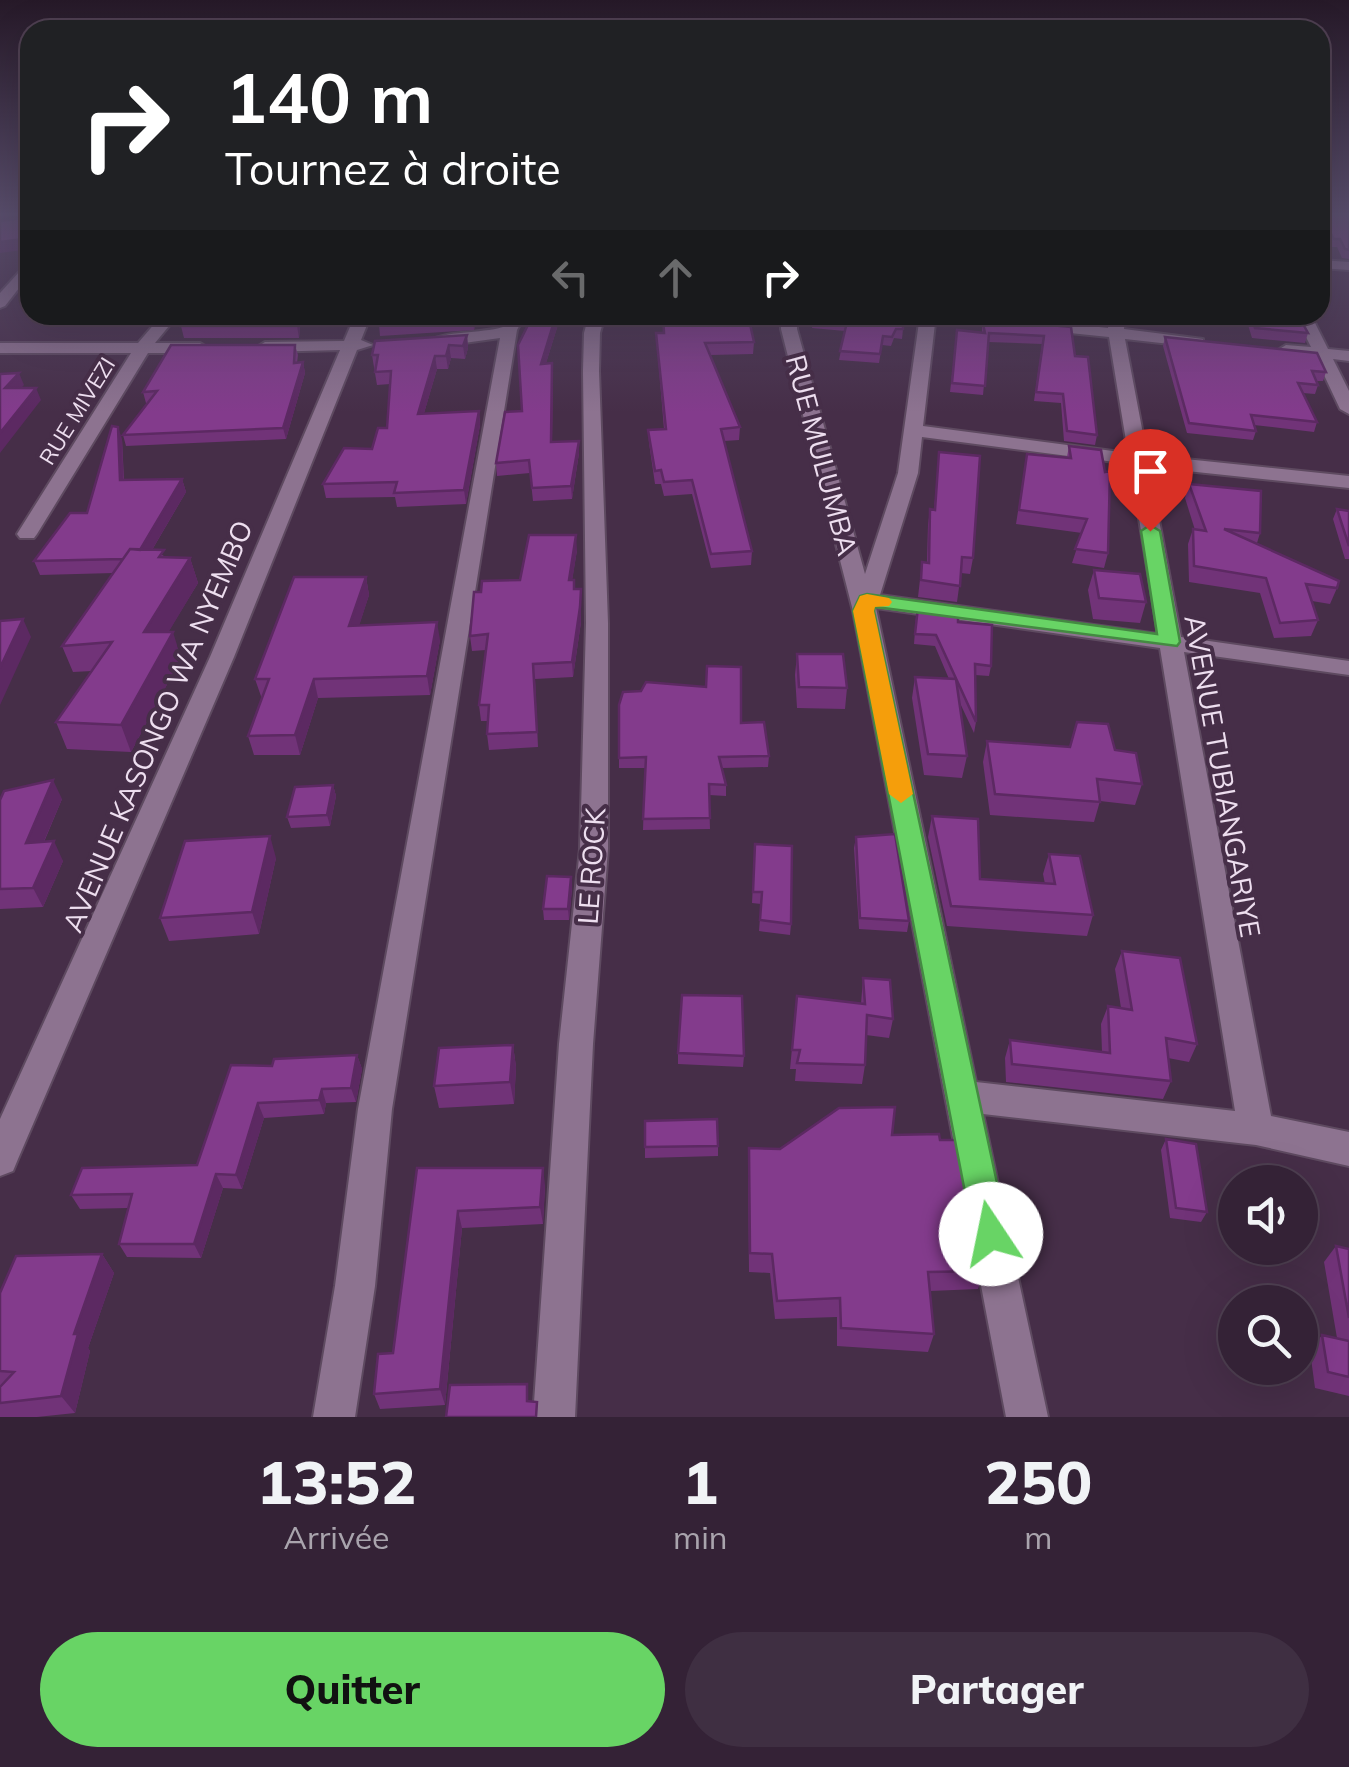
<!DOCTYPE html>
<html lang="fr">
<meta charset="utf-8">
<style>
body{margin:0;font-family:Mulish,sans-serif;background:#3f2f42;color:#f1f3f6;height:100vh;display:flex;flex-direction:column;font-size:38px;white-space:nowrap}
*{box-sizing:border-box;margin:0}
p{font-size:32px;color:#a9a4ad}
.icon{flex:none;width:55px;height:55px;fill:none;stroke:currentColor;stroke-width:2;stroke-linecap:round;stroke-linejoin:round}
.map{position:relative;height:1417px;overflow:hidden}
.details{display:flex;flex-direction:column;background:#342236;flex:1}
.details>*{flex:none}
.guide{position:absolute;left:20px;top:20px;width:1310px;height:305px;border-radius:30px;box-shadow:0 10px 40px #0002,0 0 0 2px #4e3f51;background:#202124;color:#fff;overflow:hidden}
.tools{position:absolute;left:1218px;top:1165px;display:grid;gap:20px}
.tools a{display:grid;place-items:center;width:100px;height:100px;border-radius:50%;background:#342236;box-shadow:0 10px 40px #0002,0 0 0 2px #4e3f51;font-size:50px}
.pin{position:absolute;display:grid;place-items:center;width:85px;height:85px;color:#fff;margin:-102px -42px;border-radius:50% 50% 50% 0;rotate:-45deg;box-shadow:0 0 10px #0007}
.pin .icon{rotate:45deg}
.me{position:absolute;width:110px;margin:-55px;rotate:349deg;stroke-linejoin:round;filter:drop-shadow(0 0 8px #0008)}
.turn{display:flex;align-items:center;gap:35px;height:210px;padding:0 40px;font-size:45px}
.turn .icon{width:130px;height:130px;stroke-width:2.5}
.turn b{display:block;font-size:70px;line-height:85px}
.lanes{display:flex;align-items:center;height:95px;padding:0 40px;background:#0003;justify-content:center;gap:50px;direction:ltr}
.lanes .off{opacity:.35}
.eta{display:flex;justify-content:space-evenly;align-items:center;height:170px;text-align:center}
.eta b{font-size:60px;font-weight:800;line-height:70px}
.primary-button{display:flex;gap:20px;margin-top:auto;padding:20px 40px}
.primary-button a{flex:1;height:115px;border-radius:60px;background:#68d465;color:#111;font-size:40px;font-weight:800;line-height:115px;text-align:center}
.primary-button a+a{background:#3f2f42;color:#f1f3f6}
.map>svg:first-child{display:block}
</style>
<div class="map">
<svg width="1349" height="1417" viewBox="0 0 1349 1417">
<rect width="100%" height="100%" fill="#462e48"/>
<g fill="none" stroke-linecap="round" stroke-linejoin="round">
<g stroke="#5e4a60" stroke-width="4">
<path id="minor" d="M30,260V274L5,306L0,308V293Z
M1320,260L1349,262V270L1320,268Z
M162,315H178L155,343H200L208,348L200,353H148L37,534L34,538H20L17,534L131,353H0V343H138Z
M355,315H371L361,340L373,345L357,350L234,657L18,1159L13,1171L0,1176V1119L210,657L340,350L265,352L257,347L265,342L344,341Z
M509,315H525L517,330L392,1109L375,1286L355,1417H313L335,1286L358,1109L500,338L435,347L427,342C446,330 480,334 503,327Z
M589,315H605L600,333L599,371L608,623V849L593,1044L575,1417H533L559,1044L580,849L586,623L583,371L584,333Z
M781,315H797V329L865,574L898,473L920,315H987L1108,328L1109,315H1125L1124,329L1203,339V345L1197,347L1125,339L1147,455L1349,476V488L1149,467L1181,637L1349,661V675L1184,652L1271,1116L1349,1132V1166L1256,1145L983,1114L1048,1417H1006L853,611L781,329ZM936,315L943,320L1109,337L1128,453L923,426ZM922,437L1130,464L1158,634L880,595L918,473ZM876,608L1160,648L1235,1111L976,1082Z
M1295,315H1311L1328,349L1349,351V361L1333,359L1349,391V414L1340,409L1316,358L1286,355L1278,350L1286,345L1311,347Z"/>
</g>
<use href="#minor" fill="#8d7390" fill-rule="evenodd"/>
</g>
<path fill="#713378" d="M1320,214H1349V259L1342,258L1337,247H1331L1320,227Z
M59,315H142L140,317L60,318Z
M180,315H301L299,338H184L181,326L187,316Z
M479,315L474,330L380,336L379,324Z
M561,315L546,363L553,374L552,442L579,441V453L572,499L533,501L530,473L497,476L496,463L522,411Z
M814,315L903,329L902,339L894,338L891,346L882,345L879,363L839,360L845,331L812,328Z
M1020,315H1067L1066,319Z
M1245,315H1298L1308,333L1305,343L1252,338Z
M982,319L1071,327L1075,356L1097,435L1095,445L1064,441L1061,403L1034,401L1042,344L988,342L983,395L950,392L957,330L982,332Z
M656,333L754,342L753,354L710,355L740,427L739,440L724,441L752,551L751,565L711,568L692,494L664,496L661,484H655L649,443L648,430L664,429Z
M467,335L468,348L465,359L451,358L448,369H437L424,413L479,411L480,425L466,504L397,507L395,497L326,498L323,484L372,449L387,428L390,384L377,385L372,355Z
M1165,337L1326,372L1323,381H1316L1318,385L1315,394L1303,393L1317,422L1314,432L1254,425L1256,431L1253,440L1187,433L1163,346Z
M295,345L298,355L297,363L303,362L305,373L286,439L126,446L123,435L148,403H146L143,392Z
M122,439L124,480L182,479L186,492L152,550L166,557L190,558L198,583L168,632L181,658L131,752L67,749L56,722L92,671L73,672L62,646L114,573L40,575L34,561L87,513Z
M1069,446L1108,553L1104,568L1072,563L1082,533L1016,524L1027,454L1067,457Z
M939,452L973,558L970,574L961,573L957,602L918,597L922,562H927L928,525L930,509L934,510Z
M1189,484L1260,533L1257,543L1337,588L1330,604L1312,601L1318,620L1311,636L1274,638L1260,593L1189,582L1188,544L1193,529L1195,530L1185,498Z
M1337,509L1349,511V559H1345L1333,519Z
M577,550L572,580L575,589H581V622L573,677L535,679L538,747L489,750L487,734L488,721H481L479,705L486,650L472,651L470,636L481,592L520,580Z
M1094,570L1146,602L1140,623L1093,619L1088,590Z
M366,577L369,595L359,625L440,640L430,695L318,698L300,755H254L248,736L262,699L255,679Z
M916,617L958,622L991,666L989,676L975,675L976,722L974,733L959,701L967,756L962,778L924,775L912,698L915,677L949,679L935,646L914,644Z
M797,654L847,688L845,709L797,708L795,675Z
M706,687L741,723L769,756L768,767L722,768L726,785V796L709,795L710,829L643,830L645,768H619V705Z
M987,741L1115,750L1142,784L1135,805L1100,801L1094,822L990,815L983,762Z
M333,785L336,796L330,826L291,828L287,817Z
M62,799L44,842L63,861L43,907L0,909V800Z
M932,816L980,879L1045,884L1043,874L1049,854L1093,915L1087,936L947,926L928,837Z
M856,837L909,921L907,932L859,929L854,848Z
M755,844L791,924L790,935L759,931L761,904L752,903Z
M276,858L259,934L169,941L160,918Z
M571,877L572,888L569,920H544L543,909Z
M1122,951L1197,1044L1189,1062L1168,1058L1171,1081L1163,1099L1006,1082L1005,1058L1010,1040L1102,1052L1101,1024L1108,1006L1121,1008L1115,969Z
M863,978L893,1019L889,1038L866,1035L865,1065L862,1084L795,1081L796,1069H790L797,996L861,1004Z
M513,1045L516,1067L514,1104L439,1108L434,1086Z
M678,1053L744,1056L743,1067L678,1064Z
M357,1055L362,1069L356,1102L326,1103L324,1114L264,1118L242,1189L223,1188L201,1258L127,1257L119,1244L128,1208L80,1209L71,1195L197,1165L272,1066Z
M645,1121L718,1146V1156L645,1158Z
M892,1135L940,1140L984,1271L978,1289L930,1291L934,1334L928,1352L837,1346V1317L775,1319L770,1273L749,1272L748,1167L749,1148L780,1149Z
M1166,1139L1207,1212L1201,1222L1170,1218L1161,1150Z
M417,1168L545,1185L543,1224L462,1228L445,1405L380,1409L374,1394L393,1353Z
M1336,1246L1349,1249V1396L1315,1388L1310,1351L1322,1335L1337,1338L1324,1262Z
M102,1254L114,1273L88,1348L90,1351L75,1413L37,1417H0V1293Z"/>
<path fill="#5c2962" d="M0,214H26L0,219Z
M30,238V249L0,253V242Z
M298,315H301L299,338L297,326Z
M474,315H479L474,330L473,318Z
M556,315H561L542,376L541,364Z
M467,335L468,348L465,359L463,346Z
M449,345L451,358L448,369L446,356Z
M435,356L437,369L420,427L418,414Z
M303,362L305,373L286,439L283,428Z
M19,373L24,385L10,400L5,388Z
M36,388L41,400L0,453V433Z
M479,411L480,425L466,504L464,490Z
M118,427L122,439L124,493L120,480Z
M579,441V453L572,499L571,486Z
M182,479L186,492L139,572L134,559Z
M576,535L577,550L570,595L569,580Z
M190,558L198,583L153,658L144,632Z
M366,577L369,595L353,645L349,626Z
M581,589V622L573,677L572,662Z
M23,619L31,637L0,705V668Z
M437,622L440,640L430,695L427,676Z
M173,632L181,658L131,752L121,725Z
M314,679L318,698L300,755L295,735Z
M53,780L62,799L35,862L26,843Z
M333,785L336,796L330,826L327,815Z
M270,836L276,858L259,934L252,912Z
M54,841L63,861L43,907L33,888Z
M571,877L572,888L569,920L568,909Z
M513,1045L516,1067L514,1104L510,1082Z
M357,1055L362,1069L356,1102L351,1088Z
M322,1089L326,1103L324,1114L319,1100Z
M258,1103L264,1118L242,1189L236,1175Z
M543,1168L545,1185L543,1224L540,1207Z
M216,1174L223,1188L201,1258L194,1244Z
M458,1211L462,1228L445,1405L440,1389Z
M102,1254L114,1273L88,1348L90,1351L75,1413L61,1396L74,1334Z"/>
<path fill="#833b8c" stroke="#5c2962" stroke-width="2.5" d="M30,214V238L0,242V221L29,217Z
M1320,214H1349V250L1345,249L1340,239H1334Z
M188,315H298L297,326H181Z
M381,315H474L473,318L379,324Z
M533,315H556L541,364L552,363L551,442L579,441L571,486L532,488L529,460L496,463L505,412L522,411L518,345Z
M663,315H748L754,342L705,343L740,427L721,429L752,551L711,554L692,480L664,482L661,470L655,471L648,430L666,429L656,333H664Z
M814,315H903V329H896L892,337L883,336L880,354L840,351L847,322L812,319Z
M1251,315H1298L1308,333L1255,328Z
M982,319L1071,327L1075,356L1088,357L1097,435L1067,431L1063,394L1036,392L1044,336L989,333L985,386L952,383L957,330L985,333Z
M467,335L463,346L449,345L446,356H435L418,414L479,411L464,490L394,493L397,482L323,484L344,448L372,449L378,428H387L391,371L375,372L378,355H372L375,341Z
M1165,337L1317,353L1326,372L1312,371L1318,385L1298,383L1317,422L1251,415L1256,431L1189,423Z
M171,345H295L294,363L303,362L283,428L123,435L157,391L143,392Z
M19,373L5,388H36L0,433V374Z
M112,426L118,427L120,480L182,479L140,550L130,549L123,559L34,561L70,513H87Z
M1069,446L1101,450L1105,472L1110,471L1108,553L1075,549L1087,519L1019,510L1027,454L1071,458Z
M939,452L980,456L973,558L962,557L960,586L921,580L922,562L929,563L930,509L935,510Z
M1189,484L1261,491L1260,533L1224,529L1339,581L1337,588L1306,584L1318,620L1280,623L1266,578L1194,566L1193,529L1206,531Z
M1337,509L1349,511V546Z
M529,535H576L569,580H574V589H581L580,607L572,662L533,664L537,732L487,734L489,705H479L488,634L470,636L474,592H481L482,581L520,580Z
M130,549L164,550L159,557L190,558L144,632H173L121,725L56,722L112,642L62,646Z
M1094,570L1140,574L1146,602L1099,598Z
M294,577H366L349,626L437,622L427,676L314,679L295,735L248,736L269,679H255Z
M918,607L958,613V622L992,625L991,666L975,664L976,722L936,635L915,634Z
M23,619L0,668V621Z
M797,654H843L847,688L799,687Z
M707,666L741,667V723L764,722L769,756L719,757L726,785L709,784L710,818L643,819L646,757L619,758V705L623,692L641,691L646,682L706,687Z
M915,677L956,679L967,756L928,754Z
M1077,722L1108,724L1115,750L1136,753L1142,784L1097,779L1100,802L995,794L987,741L1070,747Z
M53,780L26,843L54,841L33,888L0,889V800L4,791Z
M333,785L327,815L287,817L295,787Z
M932,816L978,819L980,879L1055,884L1049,854L1080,856L1093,915L951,906Z
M895,834L909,921L860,918L856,837Z
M270,836L252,912L160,918L185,841Z
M755,844L792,846L791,924L760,920L762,892H753Z
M547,876L571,877L568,909H543Z
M1122,951L1180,958L1197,1044L1166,1038L1171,1081L1012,1064L1010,1040L1110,1053L1108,1006L1132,1010Z
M863,978L890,980L893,1019L867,1015L865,1065L797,1063L800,1050H792L797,996L865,1004Z
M682,995L742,996L744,1056L678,1053Z
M513,1045L510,1082L434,1086L439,1048Z
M357,1055L351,1088L322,1089L319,1100L258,1103L236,1175L216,1174L194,1244H119L132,1194L71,1195L82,1168L197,1165L231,1065L272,1066L274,1059Z
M895,1107L892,1135L939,1134L940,1140H958L984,1271L928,1272L934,1334L841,1328L840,1298L777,1301L772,1254L750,1253L749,1148L780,1149L839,1108Z
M717,1119L718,1146L645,1147V1121Z
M1166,1139L1196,1144L1207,1212L1176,1208Z
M417,1168H543L540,1207L458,1211L440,1389L374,1394L378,1354L393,1353Z
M1336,1246L1349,1249V1318Z
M102,1254L74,1334H78L61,1396L0,1403V1387L14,1372L0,1371V1293L16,1256Z
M1322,1335L1349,1341V1377L1328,1372Z
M527,1384V1401L537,1402L536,1417H446L450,1385Z"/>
<linearGradient id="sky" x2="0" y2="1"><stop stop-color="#261928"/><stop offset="0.52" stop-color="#574c6a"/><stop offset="1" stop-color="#574c6a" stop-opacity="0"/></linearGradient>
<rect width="1349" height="412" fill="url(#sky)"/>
<path fill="#68d465" stroke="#448a42" stroke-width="2.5" d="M1150,525L1160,531L1180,642L1177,646L875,607L874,611L1008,1234L1003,1246L991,1251L979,1246L973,1234L853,611L860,596L867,594L1157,634L1141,531Z"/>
<path fill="#f59e0b" d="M867,594L889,598L892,602L889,606L875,607L874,611L913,794L901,803L889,794L853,611L860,596Z"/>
<g text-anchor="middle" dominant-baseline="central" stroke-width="8" stroke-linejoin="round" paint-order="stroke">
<g font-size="22" fill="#eddeef" stroke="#462e48">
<text transform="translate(77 411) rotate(-58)">RUE MIVEZI</text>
</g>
<g font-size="28" fill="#eddeef" stroke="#462e48">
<text transform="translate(822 455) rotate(75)">RUE MULUMBA</text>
<text transform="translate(157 726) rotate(-67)">AVENUE KASONGO WA NYEMBO</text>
<text transform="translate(1223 776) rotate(80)">AVENUE TUBIANGARIYE</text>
<text transform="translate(591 866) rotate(-86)">LE ROCK</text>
</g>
</g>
</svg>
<div class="tools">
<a><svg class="icon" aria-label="sound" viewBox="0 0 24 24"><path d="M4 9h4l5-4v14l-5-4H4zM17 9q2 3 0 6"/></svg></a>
<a><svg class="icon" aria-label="search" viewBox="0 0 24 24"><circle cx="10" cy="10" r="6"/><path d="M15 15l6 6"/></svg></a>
</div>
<div class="pin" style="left:1150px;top:531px;background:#d93025"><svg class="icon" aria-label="arrive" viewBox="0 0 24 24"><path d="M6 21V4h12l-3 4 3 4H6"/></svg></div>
<svg class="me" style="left:991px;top:1234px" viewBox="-20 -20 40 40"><circle r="19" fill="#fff"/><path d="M0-13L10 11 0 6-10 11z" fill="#68d465"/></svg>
<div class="guide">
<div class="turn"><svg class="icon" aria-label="right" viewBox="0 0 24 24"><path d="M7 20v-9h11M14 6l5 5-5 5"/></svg><div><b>140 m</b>Tournez à droite</div></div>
<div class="lanes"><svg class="icon off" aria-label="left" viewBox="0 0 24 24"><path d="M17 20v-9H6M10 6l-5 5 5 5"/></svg><svg class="icon off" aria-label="ahead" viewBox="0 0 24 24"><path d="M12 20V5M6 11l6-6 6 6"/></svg><svg class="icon" aria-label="right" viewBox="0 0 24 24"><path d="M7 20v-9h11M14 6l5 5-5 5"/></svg></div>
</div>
</div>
<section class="details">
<div class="eta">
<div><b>13:52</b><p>Arrivée</p></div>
<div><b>1</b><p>min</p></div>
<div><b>250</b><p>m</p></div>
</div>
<div class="primary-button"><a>Quitter</a><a>Partager</a></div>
</section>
